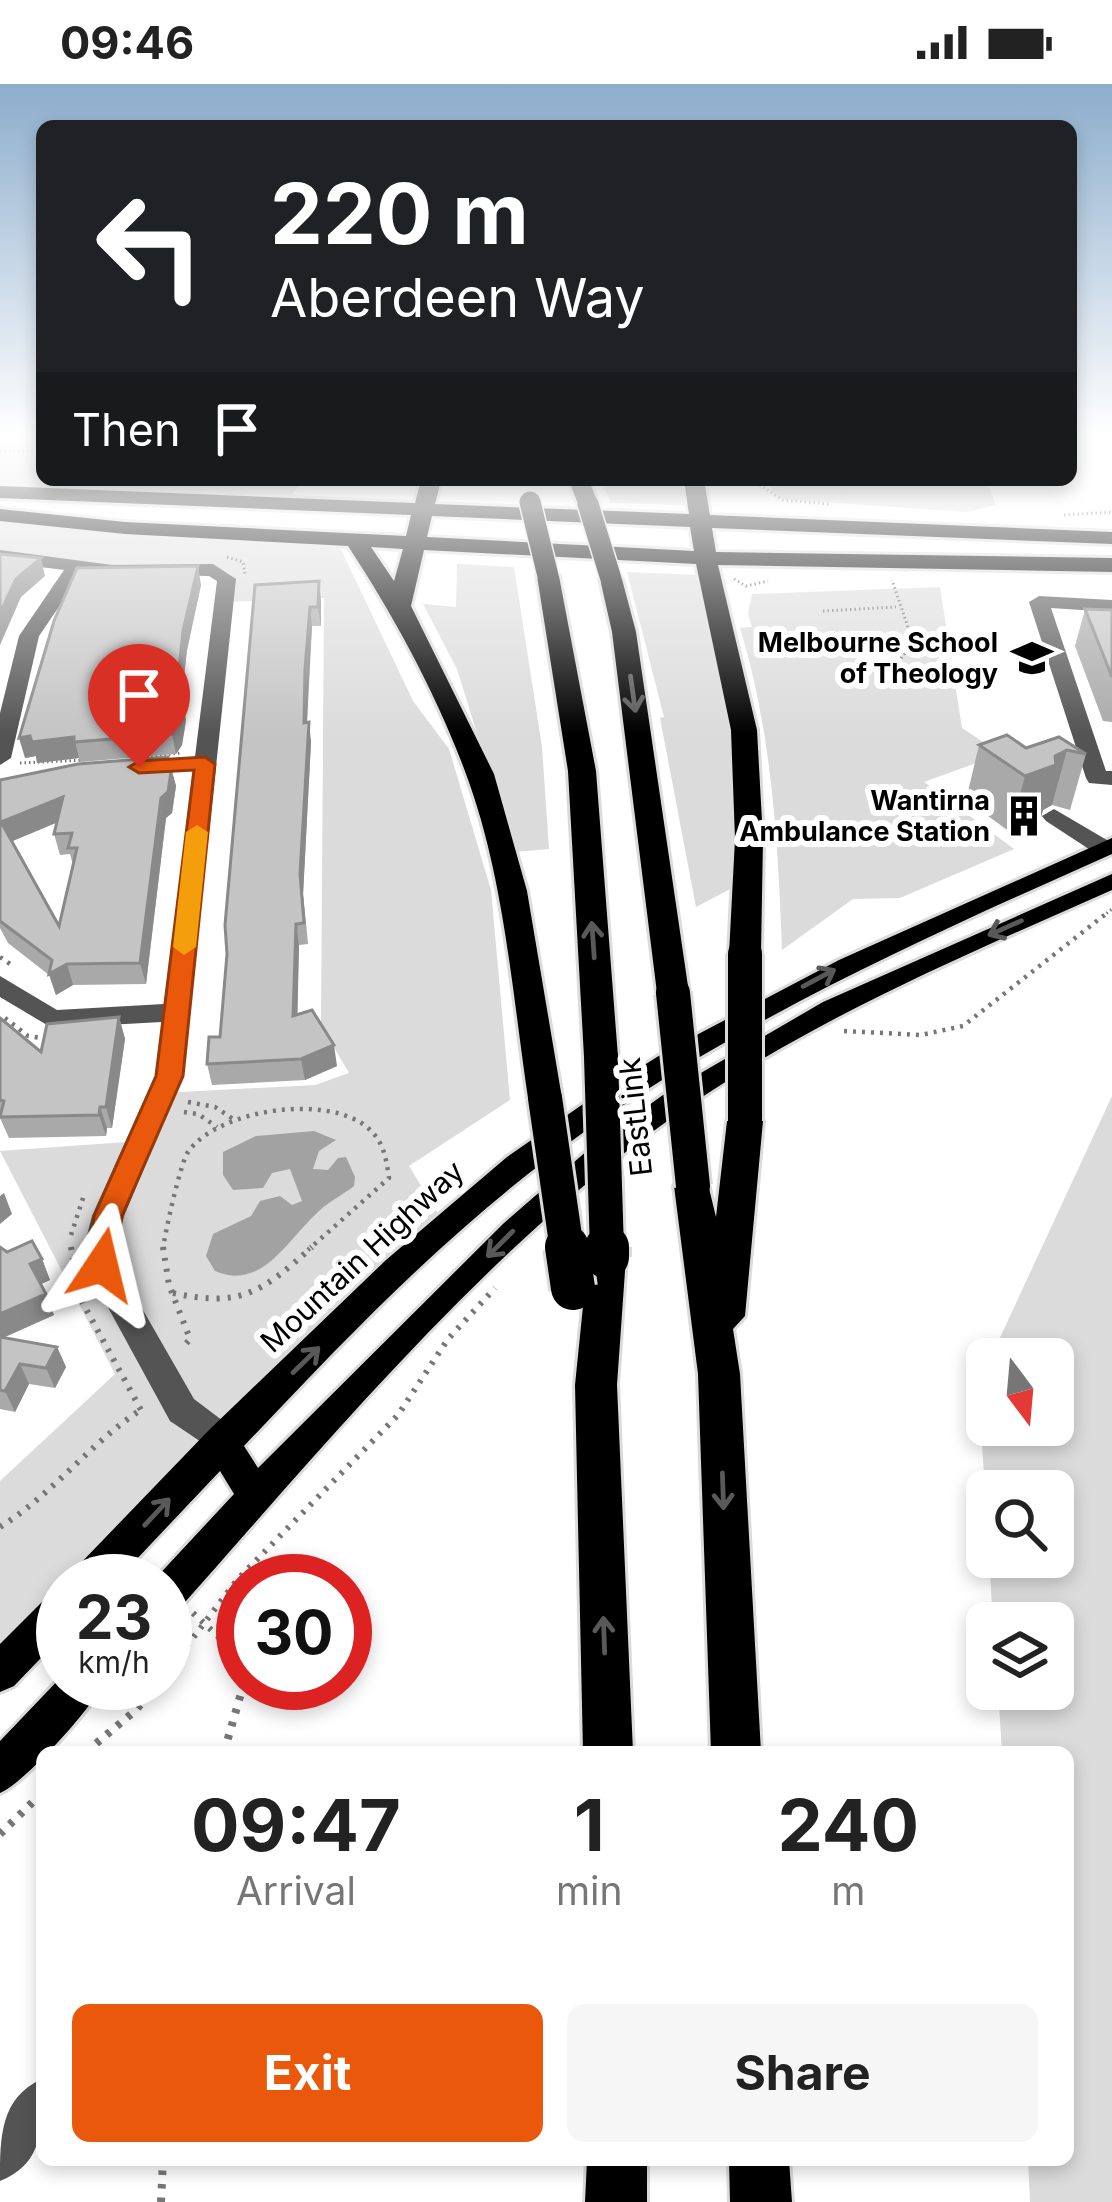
<!DOCTYPE html>
<style>
body{margin:0;font-family:Inter,sans-serif;background:#f6f6f6;color:#222;height:100vh;display:flex;flex-direction:column;font-size:45px;white-space:nowrap}
*{box-sizing:border-box;margin:0}
p{font-size:39px;color:#767676}
.icon{flex:none;width:66px;height:66px;fill:none;stroke:currentColor;stroke-width:2;stroke-linecap:round;stroke-linejoin:round}
.map{position:relative;flex:1;overflow:hidden}
.sheet{position:absolute;left:36px;top:1662px;width:1038px;height:420px;display:flex;flex-direction:column;background:#fff;border-radius:18px;box-shadow:0 6px 18px #0003}
.sheet>*{flex:none}
.guide{position:absolute;left:36px;top:36px;width:1041px;height:366px;border-radius:18px;box-shadow:0 6px 18px #0003;background:#202124;color:#fff;overflow:hidden}
.needle{width:78px;rotate:164deg}
.fabs{position:absolute;left:966px;top:1254px;display:grid;gap:24px}
.fabs a{display:grid;place-items:center;width:108px;height:108px;border-radius:18px;background:#fff;box-shadow:0 6px 18px #0003;font-size:60px}
.speed{position:absolute;left:36px;top:1470px;display:flex;gap:24px;font-size:60px;font-weight:700;text-align:center}
.speed>*{display:grid;place-content:center;width:156px;height:156px;border-radius:50%;background:#fff;box-shadow:0 6px 18px #0003;line-height:1}
.speed small{font-size:30px;font-weight:400}
.speed .limit{border:18px solid #d22;background:#fff;color:#111}
.pin{position:absolute;display:grid;place-items:center;width:102px;height:102px;color:#fff;margin:-123px -51px;border-radius:50% 50% 50% 0;rotate:-45deg;box-shadow:0 0 12px #0007}
.pin .icon{rotate:45deg}
.me{position:absolute;width:132px;margin:-66px;rotate:10deg;stroke-linejoin:round;filter:drop-shadow(0 0 9px #0008)}
.turn{display:flex;align-items:center;gap:42px;height:252px;padding:0 36px;font-size:54px}
.turn .icon{width:156px;height:156px;stroke-width:2.5}
.turn b{display:block;font-size:84px;line-height:102px}
.then{display:flex;align-items:center;height:114px;padding:0 36px;background:#0003;gap:24px;font-size:45px}
.eta{display:flex;justify-content:space-evenly;align-items:center;height:204px;text-align:center}
.eta b{font-size:72px;font-weight:700;line-height:84px}
.cta{display:flex;gap:24px;margin-top:auto;padding:24px 36px}
.cta a{flex:1;height:138px;border-radius:18px;background:#ea580c;color:#fff;font-size:48px;font-weight:700;line-height:138px;text-align:center}
.cta a+a{background:#f6f6f6;color:#222}
.status{display:flex;justify-content:space-between;align-items:center;height:84px;padding:0 60px;background:#fff;direction:ltr}
.status svg{height:33px;fill:currentColor}
.map>svg:first-child{display:block}
</style>
<div class="status"><b>09:46</b><svg viewBox="0 0 49 12"><path d="M0 12V9h3v3zM5 12V6h3v6zM10 12V3h3v9zM15 12V0h3v12zM26 1h20v11H26zM47 4h2v5h-2z"/></svg></div>
<div class="map">
<svg width="1112" height="2118" viewBox="0 0 1112 2118">
<rect width="100%" height="100%" fill="#fff"/>
<path fill="#dbdbdb" d="M0,354H42V396H302L285,421L0,408Z
M601,396H680L689,421L611,419Z
M762,396H986L996,421L966,428L782,415Z
M0,431L336,455L413,617L449,665L491,806L510,1016L409,1082L445,1141L90,1497H63V1524L0,1588V1397L115,1290L0,1067L140,1057L162,1009L315,1001L349,989L321,941L324,514L225,518L226,492L112,487L0,472Z
M457,480L514,483L542,663L549,765L514,768L457,585L423,520L456,523Z
M627,488L699,491L731,635L738,801L696,823L660,634L664,633Z
M940,503L962,644L1001,670L924,698L1014,765L900,814L853,815L782,866C778,757 772,649 740,544L752,543L748,530L752,510Z
M1112,1012V2118H1030L1028,2076H1068V1668H1002L998,1605H1053V1539H993L989,1473H1053V1407H987V1437L978,1300L987,1282V1341H1053V1275H990Z"/>
<path fill="#a2a2a2" d="M314,1047L336,1056L319,1067L313,1085L328,1086L338,1074L346,1073L355,1093L354,1102C341,1112 326,1119 315,1131C286,1158 261,1207 215,1187L206,1172L213,1150L251,1132L260,1117L280,1112L292,1121L302,1117L290,1085L272,1089L263,1104L233,1106L223,1091V1068L256,1052Z"/>
<g fill="none" stroke-linecap="round" stroke-linejoin="round">
<g stroke="#dbdbdb" stroke-width="6">
<path id="major" d="M1112,754V770C910,860 703,952 528,1090C425,1171 334,1267 244,1362L258,1384L504,1139L596,1059L663,1011L823,918L1112,790V806C965,871 815,934 683,1026C495,1155 330,1355 179,1525L165,1530V1497H153L234,1410L220,1387L116,1497H71L76,1484L209,1346L386,1176L507,1073L586,1018L668,966L839,876Z
M63,1506V1551L14,1602L0,1608V1560L49,1511Z
M63,1591V1599H103C92,1625 24,1699 0,1709V1657Z"/>
</g>
<g stroke="#dbdbdb" stroke-width="6">
<path id="highway" d="M421,396H441L435,420L587,426L578,420L569,396H589L598,420L589,426L689,430L684,396H704L710,431L1112,448V460L712,444L716,468L1112,474V488L718,481L757,646L763,755L761,870L745,880L729,870L735,755L731,646L696,480L424,466L411,522L494,690L527,807L562,1014L557,1023H533L528,1014C512,907 504,792 466,690C437,611 394,532 348,462L125,450L0,437V425L125,438L406,452L411,431L0,414V402L415,419ZM432,432L690,443L694,467L427,453ZM371,463L403,465L394,497Z
M548,485L559,492L596,687L618,973L613,981H589L584,973L568,687L537,492Z
M611,488L622,495L636,548L689,909L684,916H662L657,909L612,548L600,495Z
M745,1024L758,1028L763,1037L745,1232L733,1245L740,1290L761,1668H711L698,1290L674,1102L680,1092L693,1088L706,1092L716,1133L727,1037L732,1028Z
M607,1158L621,1162L626,1173L617,1301L633,1668H583L575,1301L588,1173L593,1162Z
M587,2076H647V2118H585Z
M729,2076H789L792,2118H730Z"/>
</g>
<path stroke="#767676" stroke-width="3" stroke-dasharray="1.5 3" stroke-linecap="butt" d="M0,367H42
M752,396L783,416L831,420
M839,396L841,405
M278,398L307,396
M1064,431L1112,428
M227,473L243,478L245,490
M734,495L746,502L768,497
M823,527L896,523
M885,596L913,558L892,496
M151,672L181,669
M20,679L85,676
M1103,832L1112,825"/>
<path stroke="#767676" stroke-width="4.5" stroke-dasharray="3 6" stroke-linecap="butt" d="M0,873L13,882
M5,934L28,952L41,954
M844,947L921,951L963,942L1107,829
M188,1018L215,1023L233,1035
M184,1028L198,1030L217,1043
M71,1151L84,1111
M163,1166C164,1152 181,1077 188,1068C218,1025 328,1009 368,1044C384,1058 386,1074 389,1094L308,1166"/>
<path stroke="#767676" stroke-width="6" stroke-dasharray="3 8" stroke-linecap="butt" d="M71,1163L79,1212L141,1326
M163,1163L169,1201L190,1255L182,1264
M173,1209C241,1224 262,1208 312,1163
M0,1443C53,1410 90,1359 142,1325
M193,1529L221,1555L240,1588
M167,1588L237,1496L398,1331L448,1255L495,1204"/>
<path stroke="#767676" stroke-width="8" stroke-dasharray="4.5 9" stroke-linecap="butt" d="M238,1585L243,1594
M165,1591L169,1585
M86,1668L136,1626L158,1599
M224,1668L244,1599
M0,1750L42,1709
M161,2118L163,2076"/>
<path fill="#545454" fill-rule="evenodd" d="M0,466L112,481L213,480L236,495L183,992L124,1132L117,1159L124,1193L194,1315L235,1346L240,1357L235,1368L222,1372L170,1337L92,1194L85,1159L92,1132L155,992L162,938L52,944L0,913V892L57,926L164,920L217,497L209,492L82,489L39,552L11,674L0,681V629L19,552L64,486L0,478Z
M1039,512L1112,516V528L1051,524L1106,687H1112V701L1089,699L1086,694L1029,518Z
M1054,725L1112,759V769H1095L1046,737L1042,732Z
M42,1995C42,2038 47,2078 0,2097C0,2053 0,2014 42,1995Z"/>
<use href="#major" fill="#000" fill-rule="evenodd"/>
<use href="#highway" fill="#000" fill-rule="evenodd"/>
<g stroke="#dbdbdb" stroke-width="24" stroke-linecap="butt">
<path id="highway-bridge-far2" d="M530,418L548,492
M588,420L611,495"/>
</g>
<g stroke="#dbdbdb" stroke-width="40" stroke-linecap="butt">
<path id="highway-bridge-far1" d="M745,870V1037
M673,909L693,1102
M601,973L607,1166
M545,1014L567,1166"/>
</g>
<g stroke="#dbdbdb" stroke-width="50" stroke-linecap="butt">
<path id="highway-bridge" d="M567,1163L573,1204
M607,1163V1173"/>
</g>
<use href="#highway-bridge-far2" stroke="#000" stroke-width="21"/>
<use href="#highway-bridge-far1" stroke="#000" stroke-width="34"/>
<use href="#highway-bridge" stroke="#000" stroke-width="44"/>
</g>
<path fill="#a9a9a9" fill-rule="evenodd" d="M201,501L187,566L181,616L186,636L182,661L176,670L80,678L79,674L37,679L36,672L25,674Z
M255,501L321,516V542H312L308,605L307,638L311,658L303,811L308,860L299,861L297,930L337,982L305,996L212,1001L207,980L220,953Z
M1085,525L1112,526V638L1103,637L1075,562Z
M1059,653L1086,670L1070,726L1052,721L1043,726L1040,737L1010,748L966,716L979,661L1026,664Z
M168,673L176,702L172,729L166,734L146,900L73,901L56,911L49,891L8,859L0,844V696ZM56,738L54,750L60,771L70,770L73,781L59,842L12,757Z
M119,933L125,955L112,1044H107L106,1052L9,1054L0,1034V934L41,968Z
M0,1163L7,1168L42,1175L50,1196L41,1200L54,1231L3,1254L57,1263L66,1283L55,1304L29,1300L15,1328L0,1325Z"/>
<path fill="#898989" d="M41,474L45,492L21,513L0,561V529L16,495Z
M198,482L201,501L187,566L180,628L182,616L186,636L182,661L176,670L172,650L183,547Z
M319,497L321,516V542L318,523Z
M310,523L312,542L306,658L304,639Z
M309,638L311,658L303,811L308,860L300,790Z
M30,652L74,653L79,674L37,679L36,672L25,674L19,654Z
M1067,666L1052,721L1043,726L1040,737L1010,748L1025,692Z
M168,673L176,702L172,729L166,734L146,900L140,879Z
M63,713L68,734L8,759L1,738Z
M296,840L299,861L297,953L293,932Z
M67,880L73,901L56,911L49,890Z
M119,933L125,955L112,1044L106,1023Z
M334,961L337,982L305,996L301,975Z
M100,1023L107,1044L106,1052L99,1031Z
M4,1109L12,1130L0,1140V1112Z
M42,1175L50,1196L39,1201L30,1180Z
M46,1210L54,1231L0,1255V1230Z
M57,1263L66,1283L55,1304L46,1284Z
M20,1280L29,1300L15,1328L5,1307Z"/>
<path fill="#c4c4c4" stroke="#898989" stroke-width="3" fill-rule="evenodd" d="M0,470L41,474L16,495L0,529Z
M198,482L183,547L176,613L182,616L178,640L172,650L74,658V653L32,658L30,652L19,654L54,537L77,484Z
M319,497L318,523H310L305,585L304,639L309,638L300,790L304,839L296,840L293,932L312,926L334,961L301,975L207,980L209,953H220L227,870L225,841L255,501Z
M1085,525L1112,526V593Z
M1007,651L1026,664L1059,653L1086,670L1067,666L1055,672L1056,681L1025,692L979,661Z
M168,673L166,682L172,681L168,708L161,714L140,879L67,880L49,890L52,876L0,837V696L78,680ZM63,713L54,750L72,749L68,764H77L59,842L1,738Z
M119,933L106,1023H100L99,1031L0,1033L4,1017L0,1016V934L41,968L47,940Z
M32,1157L42,1175L30,1180L46,1210L0,1230V1163L7,1168Z
M0,1253L57,1263L46,1284L20,1280L5,1307L0,1306Z"/>
<defs><path id="oneway-shaft" d="M-6 0H5M1.5-3L5.5 0L1.5 3" fill="none" stroke-width="1.6" stroke-linecap="round" stroke-linejoin="round" transform="scale(3)"/></defs>
<g stroke="#595959">
<use href="#oneway-shaft" transform="translate(633 610) rotate(82)"/>
<use href="#oneway-shaft" transform="translate(1005 844) rotate(156)"/>
<use href="#oneway-shaft" transform="translate(593 856) rotate(-94)"/>
<use href="#oneway-shaft" transform="translate(819 894) rotate(-28)"/>
<use href="#oneway-shaft" transform="translate(500 1160) rotate(135)"/>
<use href="#oneway-shaft" transform="translate(306 1276) rotate(-44)"/>
<use href="#oneway-shaft" transform="translate(723 1407) rotate(88)"/>
<use href="#oneway-shaft" transform="translate(157 1428) rotate(-47)"/>
<use href="#oneway-shaft" transform="translate(604 1551) rotate(-92)"/>
</g>
<linearGradient id="sky" x2="0" y2="1"><stop stop-color="#8cadcc"/><stop offset="0.54" stop-color="#fff"/><stop offset="1" stop-color="#fff" stop-opacity="0"/></linearGradient>
<rect width="1112" height="650" fill="url(#sky)"/>
<path fill="#ea580c" stroke="#983908" stroke-width="3" d="M205,673L215,680L183,992L122,1132L113,1189H92L88,1181L94,1132L156,992L194,686L139,689L129,683L139,677Z"/>
<path fill="#f59e0b" d="M197,741L208,748L196,863L184,871L173,863L186,748Z"/>
<defs>
<g id="university-bare" transform="scale(3.24)"><path d="M0-5L7-2L0 1L-7-2ZM-4 1L0 2.5L4 1V4Q0 6-4 4Z" fill="#000" stroke="#fff" stroke-width="2.5" paint-order="stroke"/></g>
<g id="building-bare" transform="scale(3.24)"><path d="M-4-6H4V6H1V3H-1V6H-4ZM-2.5-4.3h1.7v1.8h-1.7ZM.8-4.3h1.7v1.8H.8ZM-2.5-1h1.7V.8h-1.7ZM.8-1h1.7V.8H.8Z" fill="#000" stroke="#fff" stroke-width="2.5" paint-order="stroke"/></g>
</defs>
<g fill-rule="evenodd">
<use href="#university-bare" x="1032" y="574"/>
<use href="#building-bare" x="1024" y="732"/>
</g>
<g text-anchor="middle" dominant-baseline="central" stroke-width="12" stroke-linejoin="round" paint-order="stroke">
<g font-size="27" font-weight="bold" fill="#000" stroke="#fff" text-anchor="end">
<text x="998" y="558">Melbourne School<tspan x="998" dy="31">of Theology</tspan></text>
<text x="990" y="716">Wantirna<tspan x="990" dy="31">Ambulance Station</tspan></text>
</g>
<g font-size="30" fill="#000" stroke="#fff">
<text transform="translate(635 1033) rotate(-96)">EastLink</text>
<text transform="translate(362 1172) rotate(-43)">Mountain Highway</text>
</g>
</g>
</svg>
<div class="fabs">
<a><svg class="needle" viewBox="-14 -14 28 28"><path d="M0-13l5 13h-10z" fill="#e53935"/><path d="M0 13l5-13h-10z" fill="#767676"/></svg></a>
<a><svg class="icon" aria-label="search" viewBox="0 0 24 24"><circle cx="10" cy="10" r="6"/><path d="M15 15l6 6"/></svg></a>
<a><svg class="icon" aria-label="layers" viewBox="0 0 24 24"><path d="M12 4l9 5-9 5-9-5zM3 14l9 5 9-5"/></svg></a>
</div>
<div class="speed"><div>23<small>km/h</small></div><div class="limit">30</div></div>
<div class="pin" style="left:139px;top:683px;background:#d93025"><svg class="icon" aria-label="arrive" viewBox="0 0 24 24"><path d="M6 21V4h12l-3 4 3 4H6"/></svg></div>
<svg class="me" style="left:102px;top:1181px" viewBox="-20 -20 40 40"><path d="M0-17L14 15 0 8-14 15z" fill="#ea580c" stroke="#fff" stroke-width="4"/></svg>
<div class="guide">
<div class="turn"><svg class="icon" aria-label="left" viewBox="0 0 24 24"><path d="M17 20v-9H6M10 6l-5 5 5 5"/></svg><div><b>220 m</b>Aberdeen Way</div></div>
<div class="then">Then<svg class="icon" aria-label="arrive" viewBox="0 0 24 24"><path d="M6 21V4h12l-3 4 3 4H6"/></svg></div>
</div>
<section class="sheet">
<div class="eta">
<div><b>09:47</b><p>Arrival</p></div>
<div><b>1</b><p>min</p></div>
<div><b>240</b><p>m</p></div>
</div>
<div class="cta"><a>Exit</a><a>Share</a></div>
</section>
</div>
